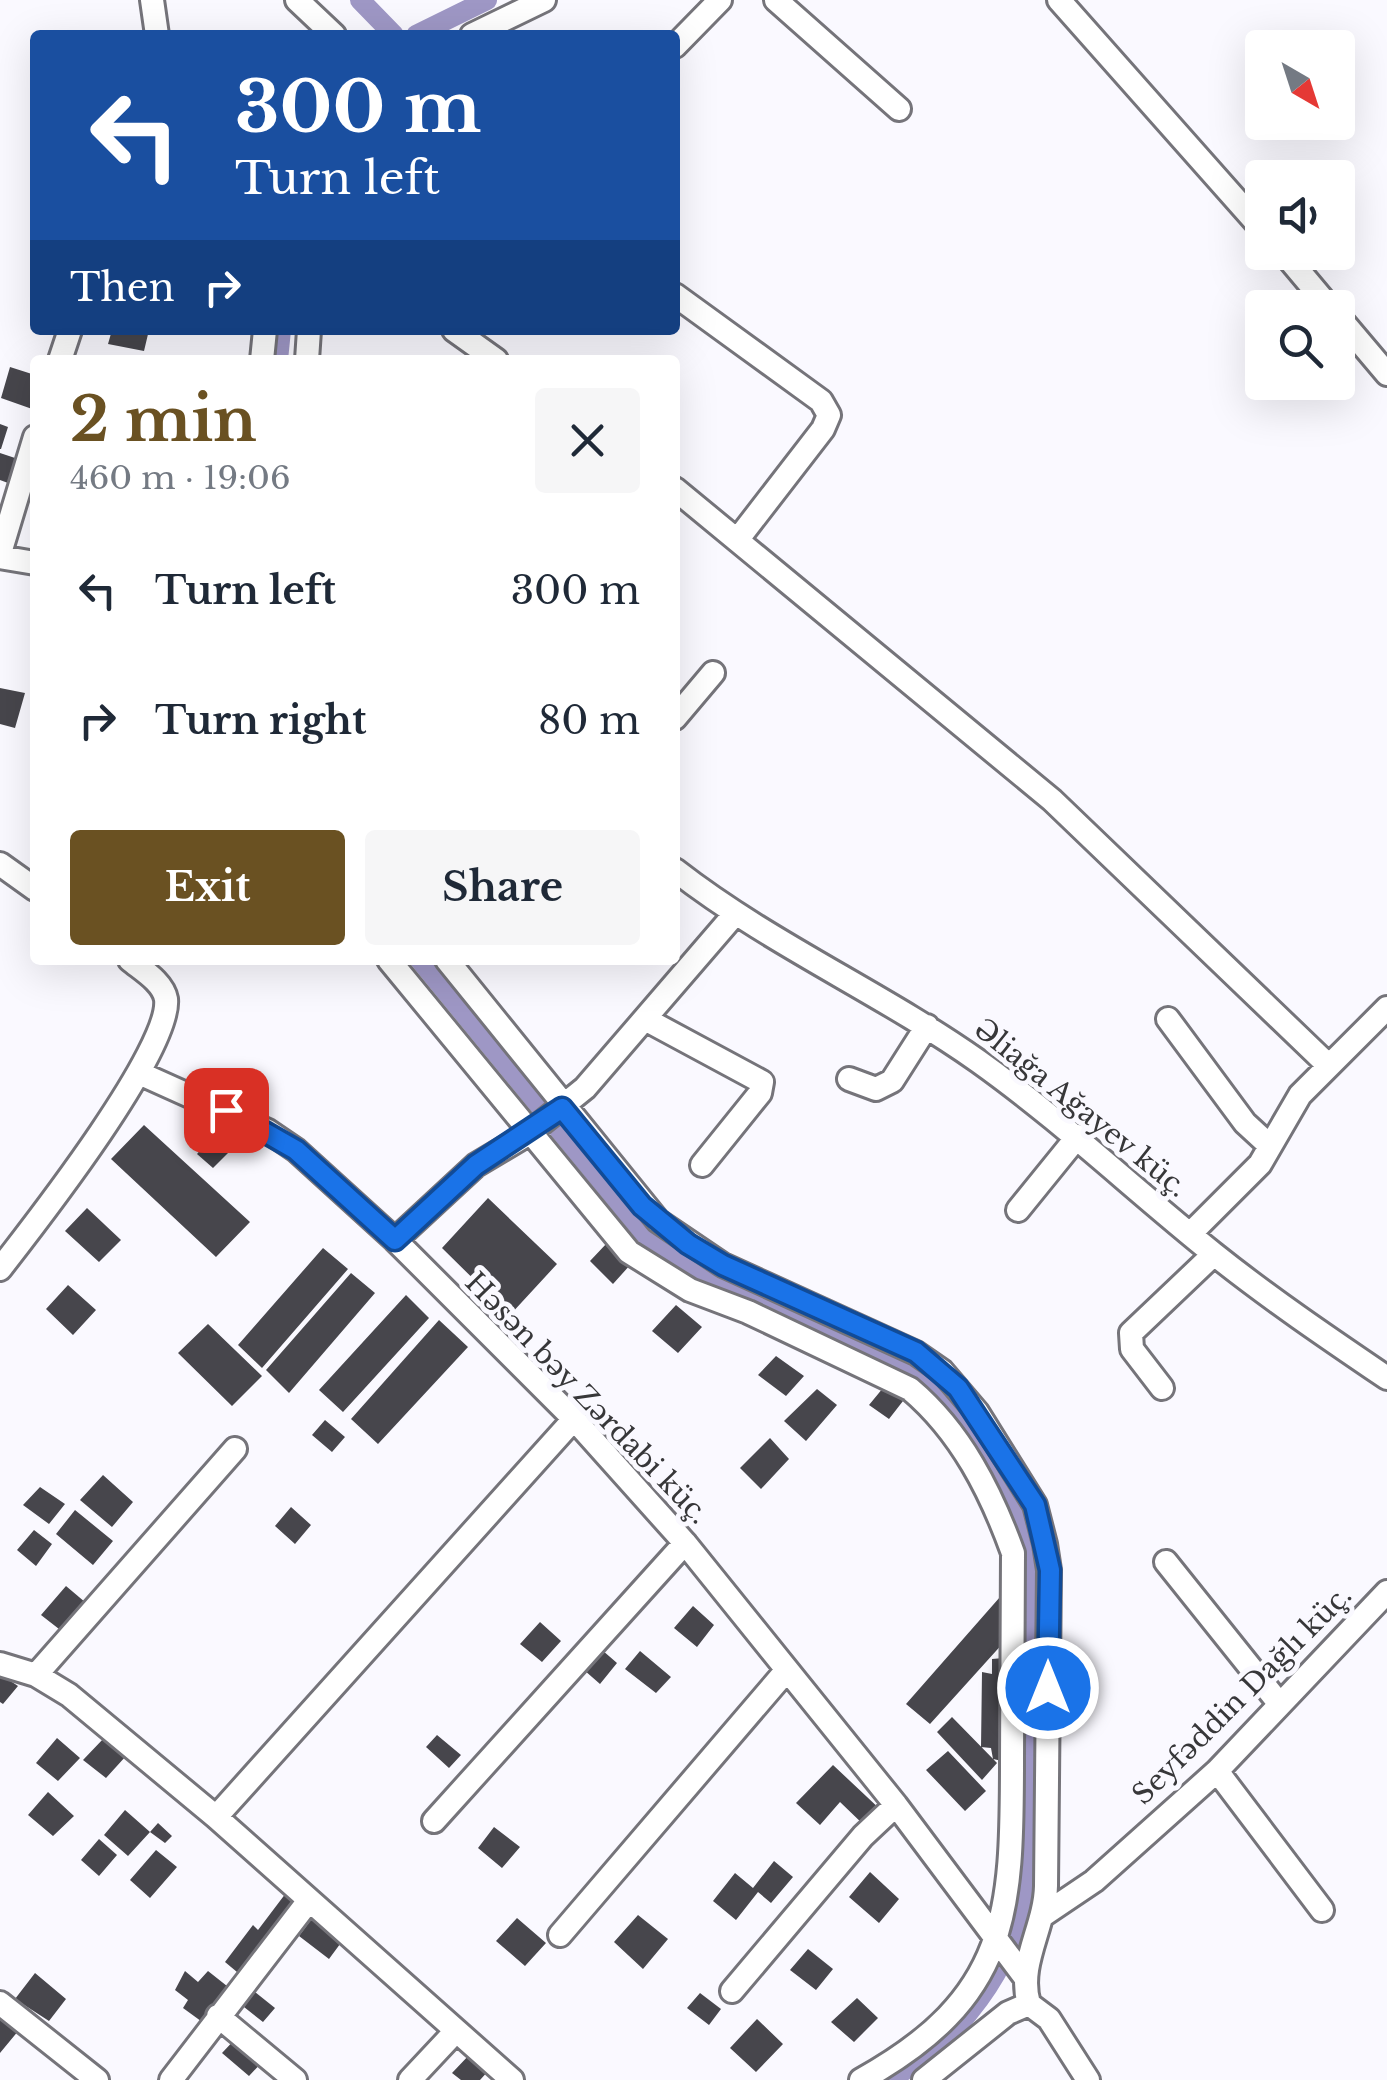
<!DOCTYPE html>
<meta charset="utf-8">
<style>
body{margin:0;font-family:"Libre Baskerville",serif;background:#f6f6f7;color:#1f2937;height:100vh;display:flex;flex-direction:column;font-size:38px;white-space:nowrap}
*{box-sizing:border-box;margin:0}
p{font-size:32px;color:#747a83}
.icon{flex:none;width:55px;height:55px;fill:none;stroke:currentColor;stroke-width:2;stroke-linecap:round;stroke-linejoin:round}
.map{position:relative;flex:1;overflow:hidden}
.details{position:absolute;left:30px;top:355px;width:650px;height:610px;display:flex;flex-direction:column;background:#fff;border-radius:10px;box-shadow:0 10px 40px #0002}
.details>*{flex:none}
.banner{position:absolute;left:30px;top:30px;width:650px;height:305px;border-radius:10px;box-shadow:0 10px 40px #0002;background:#1a4fa0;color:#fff;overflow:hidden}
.needle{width:65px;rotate:141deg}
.tools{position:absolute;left:1245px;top:30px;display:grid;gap:20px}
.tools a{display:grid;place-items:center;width:110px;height:110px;border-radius:10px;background:#fff;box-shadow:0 10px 40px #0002;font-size:50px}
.pin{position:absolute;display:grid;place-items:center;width:85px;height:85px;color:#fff;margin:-42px;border-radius:20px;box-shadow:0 5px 15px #0006}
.me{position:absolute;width:110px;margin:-55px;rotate:0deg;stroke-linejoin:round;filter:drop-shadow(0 0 8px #0008)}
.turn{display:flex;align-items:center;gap:35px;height:210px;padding:0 40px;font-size:45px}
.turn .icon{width:130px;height:130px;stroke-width:2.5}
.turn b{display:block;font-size:70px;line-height:85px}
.then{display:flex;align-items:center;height:95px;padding:0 40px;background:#0003;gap:20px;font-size:38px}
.round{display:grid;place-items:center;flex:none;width:105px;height:105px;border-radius:10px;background:#f6f6f7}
.head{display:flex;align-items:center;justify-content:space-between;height:170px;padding:0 40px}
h1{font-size:60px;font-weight:700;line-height:75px;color:#6a5122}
.primary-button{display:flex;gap:20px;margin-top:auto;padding:20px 40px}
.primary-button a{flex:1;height:115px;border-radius:10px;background:#6a5122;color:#fff;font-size:40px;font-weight:700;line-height:115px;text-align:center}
.primary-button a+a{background:#f6f6f7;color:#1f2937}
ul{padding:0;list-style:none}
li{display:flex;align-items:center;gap:30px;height:130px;padding:0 40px}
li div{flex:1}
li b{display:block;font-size:38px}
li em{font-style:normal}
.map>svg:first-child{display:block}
</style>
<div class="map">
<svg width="1387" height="2080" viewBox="0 0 1387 2080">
<rect width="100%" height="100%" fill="#faf9ff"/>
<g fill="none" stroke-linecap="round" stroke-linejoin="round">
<path stroke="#9e97c5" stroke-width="20" d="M360,0L394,35
M416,35L487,0
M278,360L281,330
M420,960L648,1238L673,1256L904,1364C963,1403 1009,1475 1026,1544C1036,1583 1031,1626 1031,1666C1030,1740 1029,1814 1029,1888C1010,1970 962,2038 889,2080"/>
</g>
<path fill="#47464c" d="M112,330H149L144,351L108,344Z
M10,367L35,375V410L1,398Z
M0,424L8,427L1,449H0Z
M0,453L24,461L16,486L0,480Z
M0,688L25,693L15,728L0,724Z
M144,1125L250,1222L216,1257L111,1159Z
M212,1137L229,1152L213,1168L197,1154Z
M488,1198L557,1264L510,1315L442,1248Z
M87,1208L121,1240L99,1262L65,1231Z
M607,1243L631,1264L613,1284L590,1261Z
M323,1248L348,1269L262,1368L238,1345Z
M351,1273L375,1293L289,1393L266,1370Z
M68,1285L96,1310L73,1335L46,1309Z
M406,1295L429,1318L343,1412L319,1390Z
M676,1305L702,1327L678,1353L652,1331Z
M439,1320L468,1347L378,1444L351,1419Z
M208,1324L262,1376L232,1406L178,1353Z
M776,1356L804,1376L786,1396L758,1375Z
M883,1388L903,1401L889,1419L869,1405Z
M817,1389L837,1405L806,1441L784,1421Z
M325,1420L345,1437L332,1452L312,1435Z
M770,1438L789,1459L761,1489L740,1468Z
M103,1475L133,1502L112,1527L80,1500Z
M40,1487L65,1504L49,1524L23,1505Z
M291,1507L311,1525L295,1544L275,1526Z
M75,1510L113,1541L93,1565L56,1534Z
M34,1530L52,1544L36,1566L17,1550Z
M66,1586L92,1608L68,1636L41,1615Z
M1000,1597L1005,1641L930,1724L906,1704Z
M693,1606L714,1625L697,1647L674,1628Z
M540,1622L561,1641L542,1662L520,1644Z
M602,1650L617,1663L600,1684L584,1670Z
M640,1651L671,1677L656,1693L625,1669Z
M1004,1658L1007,1762L993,1759L991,1748L981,1747L982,1672L992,1674V1659Z
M0,1674L18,1686L3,1704L0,1702Z
M952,1717L997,1763L982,1780L937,1732Z
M437,1735L461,1755L449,1768L426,1747Z
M57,1738L80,1758L58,1781L36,1763Z
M104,1738L126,1756L106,1778L83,1760Z
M948,1751L986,1791L965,1811L926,1770Z
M833,1765L883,1812L866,1827L840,1802L820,1825L796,1803Z
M48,1792L74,1816L53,1836L28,1815Z
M125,1810L150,1832L158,1823L172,1836L165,1843L150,1832L128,1856L104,1835Z
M494,1827L520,1847L502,1868L478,1848Z
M99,1839L117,1855L99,1876L81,1860Z
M156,1850L177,1867L150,1898L130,1880Z
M774,1861L793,1877L771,1903L758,1892L736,1920L713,1901L735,1873L753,1888Z
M870,1872L899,1899L879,1923L849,1897Z
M286,1893L301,1905L243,1977L225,1962L253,1925L258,1930Z
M638,1915L668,1939L643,1969L614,1942Z
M313,1917L343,1940L329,1959L299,1936Z
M517,1918L546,1943L525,1966L496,1941Z
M808,1949L833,1969L816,1990L790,1970Z
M185,1971L198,1982L208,1971L232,1990L205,2024L183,2008L188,2000L175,1990Z
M35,1973L66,1999L49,2021L15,1999Z
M255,1992L275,2008L263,2022L244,2007Z
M700,1993L721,2009L709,2025L687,2008Z
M857,1998L878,2018L854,2042L831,2022Z
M2,2016L19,2030L0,2053V2019Z
M757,2019L783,2044L756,2072L730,2048Z
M239,2035L265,2059L249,2076L222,2053Z
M471,2053L490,2069L480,2080H461L452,2073Z"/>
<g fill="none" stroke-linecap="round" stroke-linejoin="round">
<g stroke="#75747a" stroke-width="28">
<path id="minor" d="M152,0L157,35
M297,0L334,35
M776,0L899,109
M1059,0L1262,229
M472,35L544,0
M675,46L720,0
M1283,252L1330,308
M675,295L821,401L829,415L823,429L738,539
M1338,316L1387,374
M454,330L496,360
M60,360L70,330
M262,360L265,330
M307,360L309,330
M675,489L1052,800L1329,1066
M0,553L35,437
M0,557L35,563
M675,718L713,673
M0,864L35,889
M675,870C770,944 880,992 978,1061C1061,1120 1134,1190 1214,1254C1269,1298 1328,1338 1387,1378
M389,960L629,1252L690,1290L748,1312L910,1389C961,1432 991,1492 1013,1553C1013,1622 1012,1691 1012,1759C1012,1914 1010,1997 861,2080
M447,960L658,1221L723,1265L916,1353L942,1371L977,1412L1035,1505L1045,1544L1049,1570L1046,1886C1045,1928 1017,1964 1029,2004
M645,1019L762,1082L760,1093L702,1165
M1168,1019L1245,1123L1270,1146
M139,1073L268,1131L296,1150L395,1240L574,1419L685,1543L896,1805L1024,1976
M849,1079L876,1089L892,1081L927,1026
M1018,1210L1078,1136
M1190,1234L1260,1164L1300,1095L1387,1008
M395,1240L476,1165L528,1134L585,1088L734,915
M0,1269C35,1224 172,1049 166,999C163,982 142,970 130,960
M1162,1388L1132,1349L1131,1333L1214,1254
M1166,1562L1278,1702
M0,1664L36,1675L69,1695L216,1817L512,2080
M36,1675L235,1449
M1217,1771L1322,1910
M216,1817L574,1419
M434,1821L685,1543
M1045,1914L1094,1881L1217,1771L1387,1592
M560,1935L786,1671
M732,1991L863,1836L896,1805
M0,2003L97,2080
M1029,2004L1049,2019L1088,2080
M218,2016L295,2080
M171,2080L307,1903
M410,2080L455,2032
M924,2080L1008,2013L1029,2004"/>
</g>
<use href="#minor" stroke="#fff" stroke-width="22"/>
</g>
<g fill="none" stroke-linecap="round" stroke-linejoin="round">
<g stroke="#114b97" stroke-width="25">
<path id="route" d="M226,1110L296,1150L395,1240L476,1165L562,1108L642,1206L688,1244L723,1265L916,1352L958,1388L1035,1505L1050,1570L1048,1688"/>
</g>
<use href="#route" stroke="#1a73e8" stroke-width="18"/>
</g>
<g text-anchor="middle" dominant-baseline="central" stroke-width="10" stroke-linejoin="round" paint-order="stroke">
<g font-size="28" fill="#373739" stroke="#faf9ff">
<text transform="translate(1081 1108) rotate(39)">Əliağa Ağayev küç.</text>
<text transform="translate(587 1398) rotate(46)">Həsən bəy Zərdabi küç.</text>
<text transform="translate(1242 1695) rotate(-45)">Seyfəddin Dağlı küç.</text>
</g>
</g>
</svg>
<div class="tools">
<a><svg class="needle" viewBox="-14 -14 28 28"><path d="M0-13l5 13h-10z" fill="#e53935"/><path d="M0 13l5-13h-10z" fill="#747a83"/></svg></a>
<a><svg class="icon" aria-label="sound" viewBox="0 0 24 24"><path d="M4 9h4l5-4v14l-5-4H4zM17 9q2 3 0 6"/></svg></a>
<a><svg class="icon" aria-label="search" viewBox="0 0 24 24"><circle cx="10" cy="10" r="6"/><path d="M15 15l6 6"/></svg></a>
</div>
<div class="pin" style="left:226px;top:1110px;background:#d93025"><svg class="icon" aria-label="arrive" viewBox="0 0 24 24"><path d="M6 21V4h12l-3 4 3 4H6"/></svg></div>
<svg class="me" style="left:1048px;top:1688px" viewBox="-20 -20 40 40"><circle r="17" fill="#1a73e8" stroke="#fff" stroke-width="3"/><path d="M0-11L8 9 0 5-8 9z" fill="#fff"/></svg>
<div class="banner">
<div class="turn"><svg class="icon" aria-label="left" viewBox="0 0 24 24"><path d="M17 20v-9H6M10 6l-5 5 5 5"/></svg><div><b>300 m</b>Turn left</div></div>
<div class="then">Then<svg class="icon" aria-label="right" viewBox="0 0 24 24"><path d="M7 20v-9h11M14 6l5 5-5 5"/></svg></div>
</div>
<section class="details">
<div class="head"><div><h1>2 min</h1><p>460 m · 19:06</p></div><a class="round"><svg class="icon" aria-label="close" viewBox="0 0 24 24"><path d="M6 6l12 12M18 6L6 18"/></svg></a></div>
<ul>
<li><svg class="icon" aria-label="left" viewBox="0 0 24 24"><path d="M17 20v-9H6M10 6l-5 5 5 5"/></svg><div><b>Turn left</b></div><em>300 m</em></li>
<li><svg class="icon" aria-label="right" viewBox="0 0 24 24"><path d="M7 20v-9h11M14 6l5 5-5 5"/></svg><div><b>Turn right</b></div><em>80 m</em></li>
</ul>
<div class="primary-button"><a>Exit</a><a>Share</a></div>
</section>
</div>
